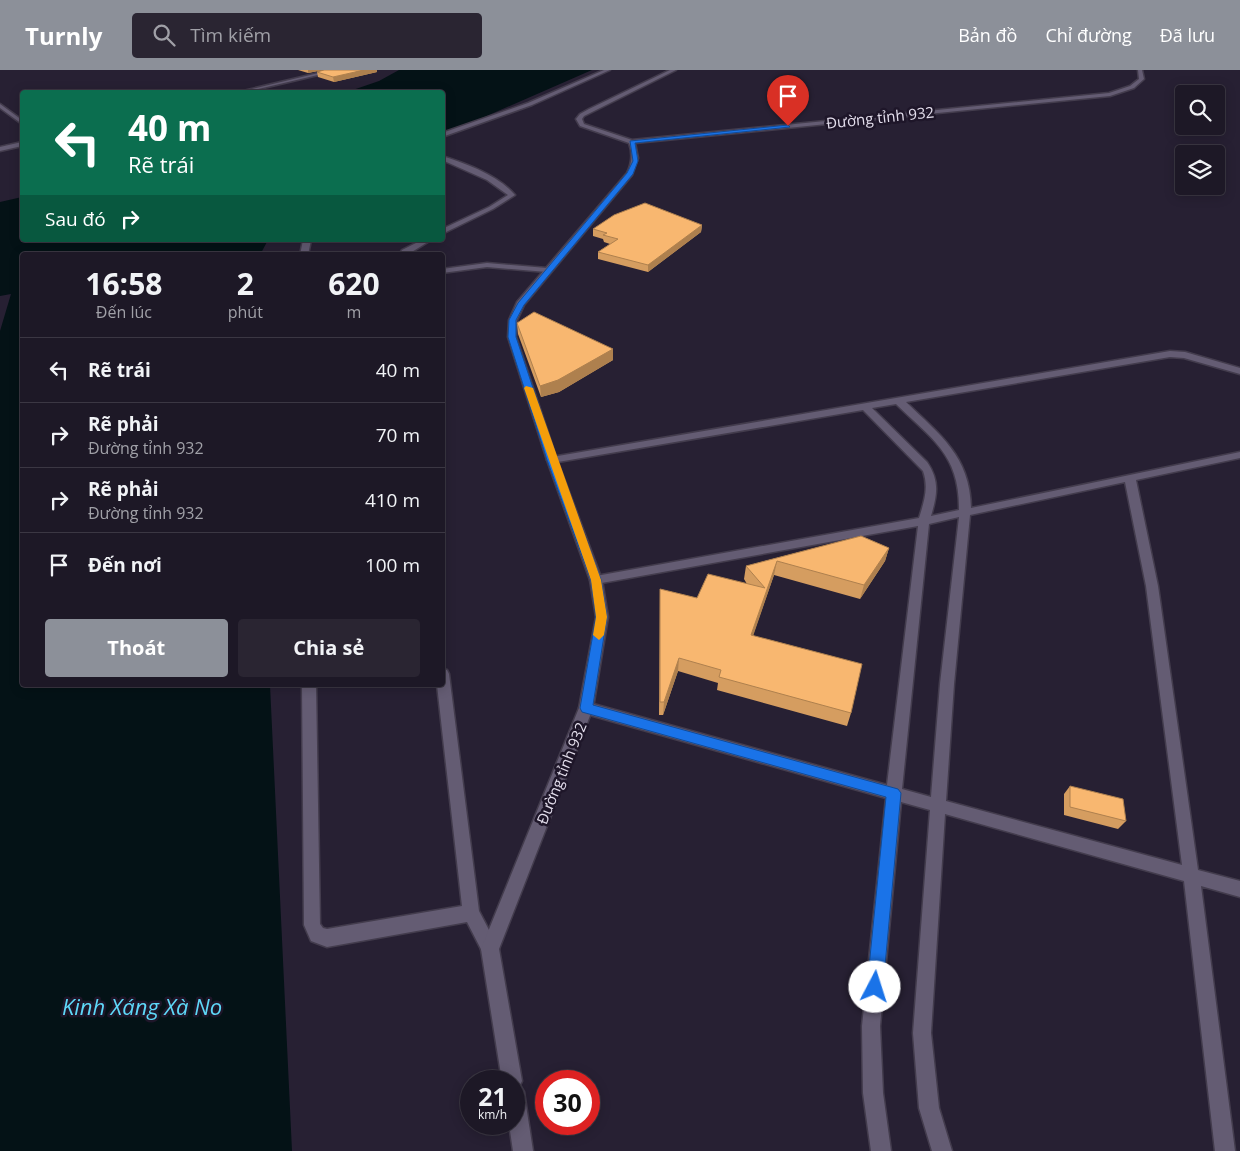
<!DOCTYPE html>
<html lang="vi">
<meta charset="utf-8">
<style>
body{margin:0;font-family:"Open Sans",sans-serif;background:#2a2532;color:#f1f3f6;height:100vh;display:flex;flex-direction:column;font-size:19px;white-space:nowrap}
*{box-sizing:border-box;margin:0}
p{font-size:16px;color:#a0a0a7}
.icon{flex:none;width:28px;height:28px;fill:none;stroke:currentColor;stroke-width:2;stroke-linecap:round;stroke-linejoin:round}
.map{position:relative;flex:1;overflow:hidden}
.drawer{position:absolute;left:20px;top:182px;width:425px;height:435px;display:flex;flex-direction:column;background:#1d1826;border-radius:5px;box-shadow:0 2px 12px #0003,0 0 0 1px #3b3743}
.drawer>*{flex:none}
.guide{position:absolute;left:20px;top:20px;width:425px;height:152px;border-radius:5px;box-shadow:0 2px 12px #0003,0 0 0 1px #3b3743;background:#0b6e4f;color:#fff;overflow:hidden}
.controls{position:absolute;left:1175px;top:15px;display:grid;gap:10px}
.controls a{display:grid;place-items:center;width:50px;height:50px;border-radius:5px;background:#1d1826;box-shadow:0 2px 12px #0003,0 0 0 1px #3b3743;font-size:25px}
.speed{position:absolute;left:460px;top:1000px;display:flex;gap:10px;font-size:25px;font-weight:700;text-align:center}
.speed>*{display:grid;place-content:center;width:65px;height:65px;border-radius:50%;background:#1d1826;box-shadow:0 2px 12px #0003,0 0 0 1px #3b3743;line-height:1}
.speed small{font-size:12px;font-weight:400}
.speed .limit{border:8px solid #d22;background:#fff;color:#111}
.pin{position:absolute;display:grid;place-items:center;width:42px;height:42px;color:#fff;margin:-51px -21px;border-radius:50% 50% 50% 0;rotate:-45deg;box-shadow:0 0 5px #0007}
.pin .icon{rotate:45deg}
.me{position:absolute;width:55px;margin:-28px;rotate:5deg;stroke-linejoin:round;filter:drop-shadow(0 0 4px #0008)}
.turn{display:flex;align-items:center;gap:18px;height:105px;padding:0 25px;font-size:22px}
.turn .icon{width:65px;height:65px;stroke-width:2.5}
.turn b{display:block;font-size:35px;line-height:42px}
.then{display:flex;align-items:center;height:48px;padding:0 25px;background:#0003;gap:10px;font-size:19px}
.eta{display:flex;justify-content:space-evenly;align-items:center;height:85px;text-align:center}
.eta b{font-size:30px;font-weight:700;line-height:35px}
.primary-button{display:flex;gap:10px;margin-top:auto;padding:10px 25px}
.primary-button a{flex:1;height:58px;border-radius:5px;background:#8c9099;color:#fff;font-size:20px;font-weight:700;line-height:58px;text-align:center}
.primary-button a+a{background:#2a2532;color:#f1f3f6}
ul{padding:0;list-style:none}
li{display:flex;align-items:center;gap:15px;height:65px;padding:0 25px;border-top:1px solid #3b3743}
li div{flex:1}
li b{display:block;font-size:19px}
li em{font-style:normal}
header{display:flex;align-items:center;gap:30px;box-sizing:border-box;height:70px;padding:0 25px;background:#8c9099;color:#fff}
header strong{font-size:24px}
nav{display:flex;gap:28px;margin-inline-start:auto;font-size:18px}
.search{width:350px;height:45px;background:#2a2532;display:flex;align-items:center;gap:12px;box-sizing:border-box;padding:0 18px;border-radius:5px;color:#a0a0a7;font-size:19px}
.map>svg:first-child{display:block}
</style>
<header>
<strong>Turnly</strong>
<div class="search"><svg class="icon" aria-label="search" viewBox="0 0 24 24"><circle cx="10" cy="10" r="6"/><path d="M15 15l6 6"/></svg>Tìm kiếm</div>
<nav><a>Bản đồ</a><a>Chỉ đường</a><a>Đã lưu</a></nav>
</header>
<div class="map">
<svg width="1240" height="1081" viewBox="0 0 1240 1081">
<rect width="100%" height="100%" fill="#272033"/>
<path fill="#041216" d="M399,0H592L443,65L442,22H347L379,11Z
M22,127V170H268L260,185H22V615H270L292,1081H0V261L11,224L0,226V132Z"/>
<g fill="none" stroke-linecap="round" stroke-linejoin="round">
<g stroke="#433c4d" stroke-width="3">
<path id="street" d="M604,0H610L532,35L442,67V63L528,33Z
M442,86C467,94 498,105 515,125L493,139L442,164V159L489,137L508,125L487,110L442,90Z
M303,170H311L308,185H300Z
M422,170H431L407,185H399L402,180Z
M487,193L547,198L551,200L547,202L487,197L442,203V199Z
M1170,281L1185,282L1240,298V304L1184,288L1170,287L906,332C940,365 970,386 971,438L1240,382V388L1136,410L1158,516L1198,800L1240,811V827L1201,816L1235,1081H1215L1184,811L945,744L931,963L939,1038L952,1081H932L919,1038L913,963L930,740L901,732L880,956L883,1023L891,1081H871L863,1023L862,956L886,728L586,644L581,642L579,638L581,634L586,632L887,715L918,456L596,514L590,510L596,506L919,448C924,432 929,418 923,401L863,340L552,393L547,390L552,387ZM896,334C932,369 960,385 959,440L931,446C937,425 940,411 927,392L872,338ZM1125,412L1146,516L1182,795L946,731L954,614L970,445ZM959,447L940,614L931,727L902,719L929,454Z
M442,599L447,600L449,604L479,841L499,879L496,885L490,888L484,885L467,852L327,877L311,871L304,855L302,615H316L320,854L323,858L327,859L462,836L437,615H442Z"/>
</g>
<g stroke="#433c4d" stroke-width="3">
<path id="secondary" d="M331,0H339L246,22H239Z
M670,0H676L584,46L582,49L584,54L632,70L1109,23L1130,16L1139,9L1138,0H1142L1144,9L1134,18L1110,26L635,73L638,88L632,105L524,235L517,250L516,267L557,390L602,510L608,547L593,638L499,879L522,1011L520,1015L524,1022L533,1081H513L509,1054H514V1011H502L481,879L579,638L596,547L590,510L547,390L508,267L509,250L517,232L627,103C632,93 633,84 629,73L580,56L576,49L580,44L589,39Z
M0,34L22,50V54L0,38Z
M22,72V76L0,81V77Z"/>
</g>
<use href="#street" fill="#645c73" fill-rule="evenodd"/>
<use href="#secondary" fill="#645c73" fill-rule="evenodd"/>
</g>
<path fill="#d59d60" d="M298,0H323L308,3Z
M317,2H377L334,12L318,7Z
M702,155L701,162L648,202L598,189V182L610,174L604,172L603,169L593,166V159Z
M517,253L613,290L559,322L541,327L518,264Z
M861,466L889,478L885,491L860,529L774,505L753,565L851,643L847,656L717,620L718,613L678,601L663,645H659L660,519L697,528L747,514L744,509L746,496Z
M1070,716L1126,751L1118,759L1064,745V724Z"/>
<path fill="#ae804e" d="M308,0H323L308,3Z
M364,0H377V2L334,12L333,7Z
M702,155L701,162L648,202V195Z
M613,279V290L559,322L541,327L540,316Z
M889,478L885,491L860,529L864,515Z
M777,491L774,505L749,578L751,565Z
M679,588L678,601L663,645L664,632Z"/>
<path fill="#f8b770" stroke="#ae804e" d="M324,0H364L333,7L317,2Z
M116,20L122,22H104Z
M645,133L702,155L648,195L598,182L618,169L603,165L607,163L593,159L614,145Z
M534,242L613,279L558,310L540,316L517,253Z
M861,466L889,478L864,515L777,491L751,565L862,594L851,643L719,607L721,600L679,588L664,632H660V519L697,528L708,504L765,518L746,496Z
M1070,716L1123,729L1126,751L1070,737Z"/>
<path fill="#1a73e8" stroke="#114b97" d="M788,55L790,57L635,73L638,91L633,104L524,235L516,250V267L557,390L601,510L607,547L593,635L898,719L901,723L883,917L881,923L875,926L869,923L867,917L886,727L582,642L580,638L596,547L591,510L547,390L508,267L509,250L518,233L627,103L633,91L630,71Z"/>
<path fill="#f59e0b" d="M526,316L533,318L601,510L607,547L604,565L599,570L593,565L596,547L591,510L524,318Z"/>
<g text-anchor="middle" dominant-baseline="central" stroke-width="5" stroke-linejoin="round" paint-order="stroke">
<g font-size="15" fill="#e4dfed" stroke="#1e1629">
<text transform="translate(880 47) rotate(-6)">Đường tỉnh 932</text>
<text transform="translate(561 703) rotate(-68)">Đường tỉnh 932</text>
</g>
<g font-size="22" font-style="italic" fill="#5ed8f8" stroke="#1e1629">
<text x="142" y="936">Kinh Xáng Xà No</text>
</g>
</g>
</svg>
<div class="controls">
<a><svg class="icon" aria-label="search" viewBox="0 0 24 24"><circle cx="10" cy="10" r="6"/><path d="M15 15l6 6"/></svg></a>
<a><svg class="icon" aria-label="layers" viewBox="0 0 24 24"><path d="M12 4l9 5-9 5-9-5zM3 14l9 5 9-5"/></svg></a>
</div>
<div class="speed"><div>21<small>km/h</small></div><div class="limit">30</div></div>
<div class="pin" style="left:788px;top:56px;background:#d93025"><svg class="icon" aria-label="arrive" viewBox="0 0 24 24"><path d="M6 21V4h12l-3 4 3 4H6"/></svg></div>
<svg class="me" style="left:875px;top:917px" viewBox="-20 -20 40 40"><circle r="19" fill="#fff"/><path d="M0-13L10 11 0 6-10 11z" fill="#1a73e8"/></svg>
<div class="guide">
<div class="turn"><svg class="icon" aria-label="left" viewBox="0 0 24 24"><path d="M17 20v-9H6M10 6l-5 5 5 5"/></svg><div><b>40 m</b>Rẽ trái</div></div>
<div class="then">Sau đó<svg class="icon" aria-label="right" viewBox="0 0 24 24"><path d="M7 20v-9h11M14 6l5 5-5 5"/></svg></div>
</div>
<section class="drawer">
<div class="eta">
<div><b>16:58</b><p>Đến lúc</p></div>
<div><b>2</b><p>phút</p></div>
<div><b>620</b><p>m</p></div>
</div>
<ul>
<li><svg class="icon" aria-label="left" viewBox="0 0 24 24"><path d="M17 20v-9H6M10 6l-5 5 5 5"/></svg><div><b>Rẽ trái</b></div><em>40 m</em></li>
<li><svg class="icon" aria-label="right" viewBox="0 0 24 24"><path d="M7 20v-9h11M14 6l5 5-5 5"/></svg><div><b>Rẽ phải</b><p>Đường tỉnh 932</p></div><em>70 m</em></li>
<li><svg class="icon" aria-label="right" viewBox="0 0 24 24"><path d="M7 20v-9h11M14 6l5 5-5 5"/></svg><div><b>Rẽ phải</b><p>Đường tỉnh 932</p></div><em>410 m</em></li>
<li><svg class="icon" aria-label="arrive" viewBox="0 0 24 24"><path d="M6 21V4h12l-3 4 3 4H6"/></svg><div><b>Đến nơi</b></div><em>100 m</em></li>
</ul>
<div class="primary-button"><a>Thoát</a><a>Chia sẻ</a></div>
</section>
</div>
